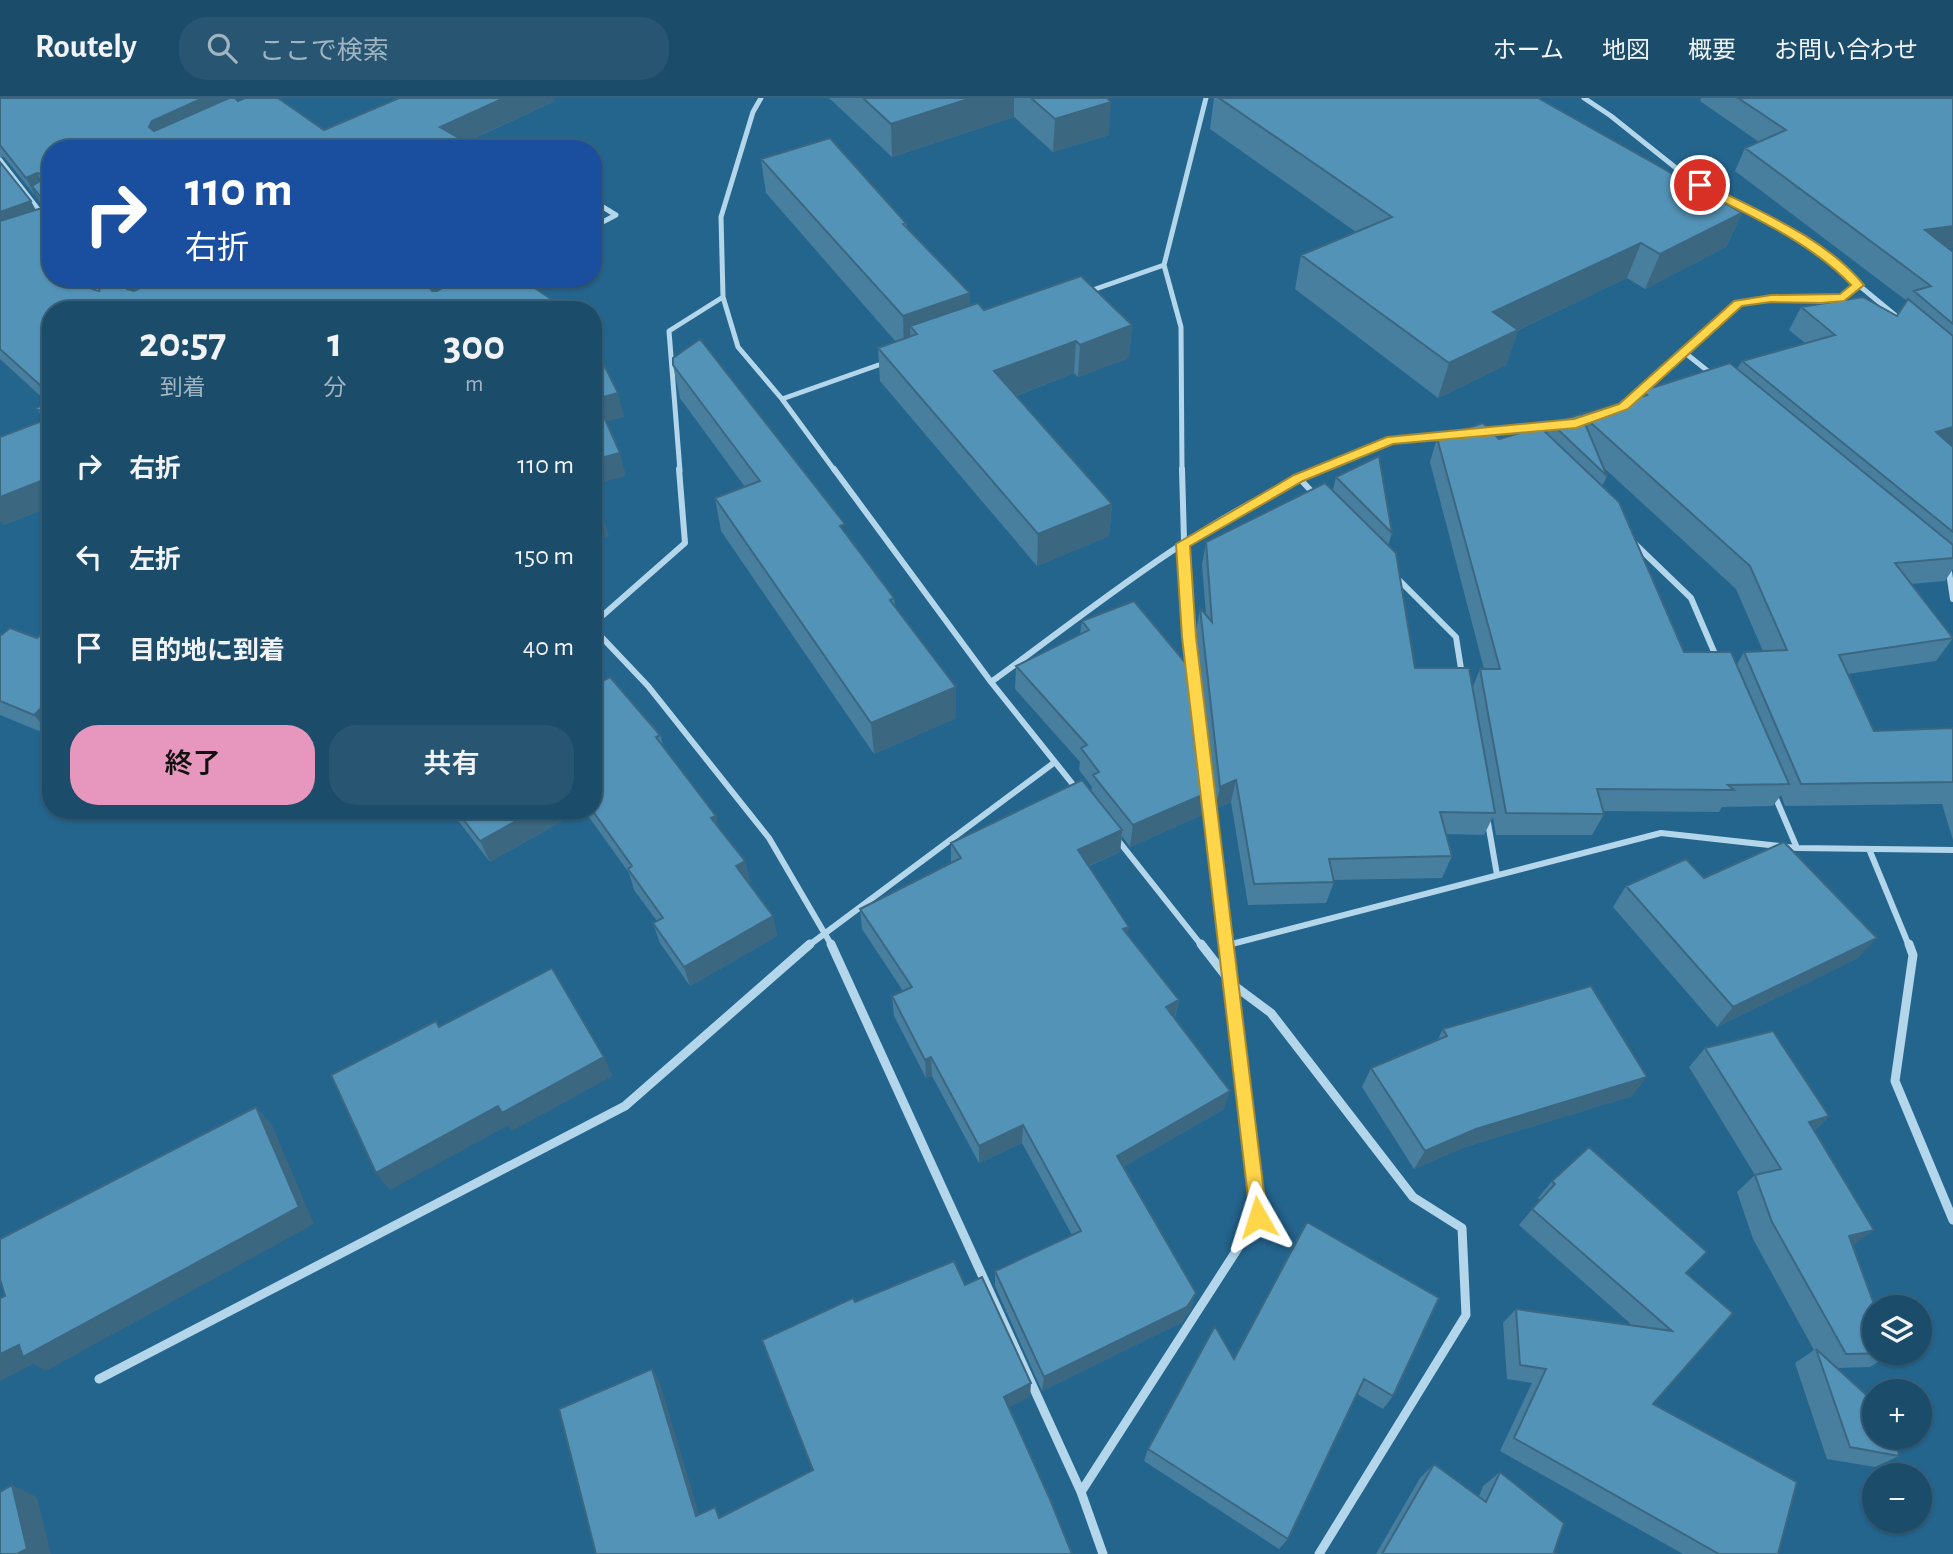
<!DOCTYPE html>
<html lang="ja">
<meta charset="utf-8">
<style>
body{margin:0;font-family:"Alegreya Sans","Noto Sans JP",sans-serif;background:#285672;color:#f1f3f6;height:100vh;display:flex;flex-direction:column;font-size:26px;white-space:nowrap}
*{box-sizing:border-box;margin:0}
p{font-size:23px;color:#a0b4c1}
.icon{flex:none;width:38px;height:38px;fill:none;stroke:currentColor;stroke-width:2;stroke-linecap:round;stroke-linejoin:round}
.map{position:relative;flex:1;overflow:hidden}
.sheet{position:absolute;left:42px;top:203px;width:560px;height:518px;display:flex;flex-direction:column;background:#1b4c6a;border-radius:28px;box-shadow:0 2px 5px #0004,0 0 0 2px #39637e}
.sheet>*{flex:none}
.guide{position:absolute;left:42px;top:42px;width:560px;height:147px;border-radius:28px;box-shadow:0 2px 5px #0004,0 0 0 2px #39637e;background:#1a4fa0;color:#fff;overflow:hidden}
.controls{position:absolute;left:1862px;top:1197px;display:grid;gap:14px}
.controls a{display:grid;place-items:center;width:70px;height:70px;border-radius:50%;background:#1b4c6a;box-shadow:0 2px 5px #0004,0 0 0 2px #39637e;font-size:35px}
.pin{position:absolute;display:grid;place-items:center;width:60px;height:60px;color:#fff;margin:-30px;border:4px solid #fff;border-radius:50%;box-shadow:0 2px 7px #0007}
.me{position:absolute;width:77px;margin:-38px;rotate:354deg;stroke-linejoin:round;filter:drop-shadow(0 0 5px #0008)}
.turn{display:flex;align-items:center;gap:24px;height:147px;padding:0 28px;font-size:32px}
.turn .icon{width:91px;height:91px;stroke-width:2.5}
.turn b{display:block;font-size:49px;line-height:60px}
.eta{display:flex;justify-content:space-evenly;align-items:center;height:119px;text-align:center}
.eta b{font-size:42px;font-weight:600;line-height:49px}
.button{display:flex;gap:14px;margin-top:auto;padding:14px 28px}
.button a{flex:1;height:80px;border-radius:28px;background:#e797bd;color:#111;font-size:28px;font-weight:600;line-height:80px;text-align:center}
.button a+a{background:#285672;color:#f1f3f6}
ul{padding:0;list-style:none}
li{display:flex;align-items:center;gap:21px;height:91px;padding:0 28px}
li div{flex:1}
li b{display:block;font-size:26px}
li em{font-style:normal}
header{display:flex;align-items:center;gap:42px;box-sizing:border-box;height:98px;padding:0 35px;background:#1b4c6a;border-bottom:2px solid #39637e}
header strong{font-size:33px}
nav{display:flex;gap:38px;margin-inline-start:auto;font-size:24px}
.search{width:490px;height:63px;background:#285672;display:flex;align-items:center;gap:18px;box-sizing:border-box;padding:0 24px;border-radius:28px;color:#a0b4c1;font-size:26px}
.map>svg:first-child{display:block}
</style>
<header>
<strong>Routely</strong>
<div class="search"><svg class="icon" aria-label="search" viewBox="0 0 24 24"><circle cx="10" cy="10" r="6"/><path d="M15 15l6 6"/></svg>ここで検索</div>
<nav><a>ホーム</a><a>地図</a><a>概要</a><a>お問い合わせ</a></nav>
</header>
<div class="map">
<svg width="1953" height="1456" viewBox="0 0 1953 1456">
<rect width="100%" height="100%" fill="#24658e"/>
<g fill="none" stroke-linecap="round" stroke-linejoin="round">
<path stroke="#b3d6eb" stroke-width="5" d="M761,0L753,14L721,119L723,199L738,249L782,301L835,373
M1584,0L1611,18L1686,78L1809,146L1896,218
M0,62L51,128
M593,103L616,117L593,129
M87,180L109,212
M1087,194L1164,167
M1684,254L1714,278
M782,301L887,264
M1626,306L1738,205L1771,201L1821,202L1844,199L1858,187
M1483,333L1558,327
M680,373L669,233L723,199
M1182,373L1181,229L1164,167L1206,0
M1317,373L1391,342L1453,336"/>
<path stroke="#b3d6eb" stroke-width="6" d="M834,371L991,584L1079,694
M1182,371L1186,514L1194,581
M1299,380L1315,397
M1633,444L1691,500L1718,563
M1943,470L1949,474L1953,501
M1395,478L1456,539L1462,577
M593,526L685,445L679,371
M593,530L648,588L769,740L832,848
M991,584C1096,508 1200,421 1321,371
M1207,693L1226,848
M1774,696L1797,750
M1487,719L1497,777
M1117,741L1202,848
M1869,751L1909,848
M808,848L1055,664
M1224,848L1661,735L1797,750L1953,752"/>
<path stroke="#b3d6eb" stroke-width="9" d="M831,846L1081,1394L1103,1456
M1201,846L1232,886L1271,915L1413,1099L1462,1130L1466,1217L1319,1456
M1909,846L1913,857L1895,983L1953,1122
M1224,848L1230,846
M99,1281L625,1008L810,846
M1081,1394L1258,1119L1225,846"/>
</g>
<path fill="#487e9e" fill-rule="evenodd" d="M0,0H227L238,3L324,32L555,3L466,44L51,51V180L99,193L100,189L94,180H520L51,212V408L4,427L0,422V339L44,322L36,310L47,304L0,261V64L35,112L42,110V106L4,59H0Z
M829,0H1107L1109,37L1053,54L1014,19L892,59Z
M1214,0H1538L1742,115L1726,149L1645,191L1627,180L1518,232L1506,267L1438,300L1295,191L1301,157L1356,134L1210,31Z
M1701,0H1953V149L1948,150L1953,154V347L1951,348L1953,349V471L1945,483L1911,486L1953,540L1936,563L1848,576L1874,633L1953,630V742L1942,706L1785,708L1781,697L1773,708L1722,709L1719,714L1603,713L1604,716L1592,737H1496L1493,719L1484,737L1446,736L1452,758L1442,780L1333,782L1334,784L1326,805L1248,807L1231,704L1215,711L1196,534L1200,510L1206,517L1202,467L1206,444L1333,392L1336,379L1392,435L1388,448L1415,570L1472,591L1480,571H1484L1430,364L1437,340L1499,341L1547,336L1551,325L1639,299L1642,293L1737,271L1742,263L1805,245L1789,232L1801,209L1897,218L1907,203L1735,73L1745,50L1759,44L1700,3ZM1604,370L1736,491L1763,553L1744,554L1737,566L1684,554L1602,389L1607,378Z
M761,61L906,125L907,129L970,208L984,212L1132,227L1129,260L1078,279L1074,275L1016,298L1112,406L1109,438L1037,468L880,283L878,250L896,244L766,95Z
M673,267L845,434L894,500L895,508L956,589V620L874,656L721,433L715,400L745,389L680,300Z
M1082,523L1209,694L1204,716L1130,749L1122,738L1120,754L1089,768L1128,837L1179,902L1175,920L1224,1011L1123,1069L1191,1211L1182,1224L1042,1293L995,1188V1173L1072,1137L1022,1045L979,1065L932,978L926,980L894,918L892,898L903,893L862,831L860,811L951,765V745L1091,694L1092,689L1079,672L1080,664L1015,591L1016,568L1080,536Z
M51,526V638L0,617V538L37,540Z
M660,637L663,647L719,730L745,763L750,784L748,785L773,818L777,838L690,888L660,845L653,825L657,823L634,792L629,775L584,712H593Z
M450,712H581L490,764Z
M1626,788L1858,860L1717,929L1613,809Z
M1443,931L1632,998L1465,1049L1414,1071L1362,989L1371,970L1437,943Z
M1705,950L1829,1018L1814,1033L1853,1148L1893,1255L1870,1269L1836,1270L1899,1358L1875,1369L1827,1361L1795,1265L1814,1252L1753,1141L1737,1094L1755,1077L1689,969Z
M1552,1083L1686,1175L1653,1306L1778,1456H1683L1500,1353L1532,1285L1507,1281L1503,1225L1516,1211L1632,1227L1519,1127L1540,1102L1538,1100Z
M1307,1124L1393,1298L1383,1311L1357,1296L1288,1441L1279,1451L1144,1363L1148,1351L1234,1261Z
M1434,1366L1479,1398L1483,1388L1500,1374L1554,1454L1557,1456H1376L1420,1380Z"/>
<path fill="#3b6781" d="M203,0H227L232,14L163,46L149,29L152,23Z
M504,0H554L555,3L450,51L440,29Z
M971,0H1014V19L892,59L891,26Z
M1111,4L1109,37L1053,54L1055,21Z
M37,75L49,98L32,88L40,102L38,103L26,80Z
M31,103L44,127L0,142V114Z
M1742,115L1726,149L1645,191L1660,156Z
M1953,128V149L1912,155L1925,132Z
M1641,145L1627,180L1482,249L1493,214Z
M137,180H198L140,212L127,191L129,184Z
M438,180H489L437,212L429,189L432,184Z
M970,195V230L917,236L910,228L911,250L904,253L903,218Z
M1132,227L1129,260L1078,279L1080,247Z
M1518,232L1506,267L1438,300L1449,265Z
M1076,243L1074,275L994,306V273Z
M618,295L624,319L602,325L596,301Z
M1953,329V347L1921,357L1936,334Z
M620,355L626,378L593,387V362Z
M51,379V408L4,427L0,422V399Z
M1112,406L1109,438L1037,468L1038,436Z
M602,414L609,438L593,442V416Z
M956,589V620L874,656L871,625Z
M51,601V638L34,617Z
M1236,682L1231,704L1215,711L1220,689Z
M1209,694L1204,716L1130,749L1133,727Z
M536,712H581L490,764L480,743Z
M716,718L721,739L711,720Z
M1122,732L1120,754L1076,773L1078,752Z
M745,763L750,784L741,789L736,768Z
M773,818L777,838L690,888L684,869Z
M1129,829L1126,849L1123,831Z
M1877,840L1858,860L1717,929L1733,909Z
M1179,902L1174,922L1166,909Z
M604,959L613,978L512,1033L509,1027L390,1092L376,1075L498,1008Z
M931,959L932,978L926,980L925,962Z
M1647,979L1632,998L1465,1049L1414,1071L1425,1053L1476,1031Z
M1230,993L1224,1011L1113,1075L1117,1058Z
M256,1009L272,1027L314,1126L46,1273L33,1266L0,1283V1256Z
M1829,1018L1810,1036L1809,1024Z
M1023,1027L1022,1045L979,1065V1048Z
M1874,1132L1853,1148L1849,1138Z
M1196,1195L1191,1211L1182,1224L1042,1293L1044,1279Z
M652,1271L660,1285L703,1429L696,1418Z
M1031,1285L1030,1299L1004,1312V1299Z
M12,1387L37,1399L51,1456H17Z"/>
<path fill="#5493b8" stroke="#3b6781" stroke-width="2" d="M0,0H203L152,23L149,29L154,33L229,0H235L238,3L245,0H278L324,32L399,0H504L440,29L478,51H51V180H84L92,191L99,193L101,186L97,180H137L129,184L127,191L134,193L161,180H438L432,184L429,189L432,193H437L460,180H520L567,212H51V297L0,251V123L42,110L43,102L32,88L43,81L42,76L37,75L26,80L0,47Z
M863,0H971L891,26Z
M1031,0H1107L1111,4L1055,21Z
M1219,0H1538L1742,115L1660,156L1641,145L1493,214L1518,232L1449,265L1301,157L1392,119Z
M1738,0H1953V128L1925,132L1953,154V226L1914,193L1931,188L1745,50L1786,32Z
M830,40L906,125L903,126L970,195L903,218L761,61Z
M0,64L31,103L0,114Z
M1081,178L1132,227L1080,247L1076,243L994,273L1112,406L1038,436L878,250L917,236L910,228L978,205L984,212Z
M1863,199L1897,218L1908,201L1953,238V329L1936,334L1953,349V434L1742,263L1835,237L1801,209Z
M700,241L845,426L840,428L894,500L890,502L956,589L871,625L715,400L760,383L673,267V260Z
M593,245L618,295L596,301L620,355L593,362Z
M1730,265L1953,447V460L1895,465L1953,540L1839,557L1874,633L1953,630V684L1801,686L1744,554L1787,552L1750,468L1581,316L1647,297L1642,293Z
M51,302V379L0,399V339L50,320L36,310Z
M1581,316L1607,378L1551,325Z
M1483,325L1499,341L1540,329L1619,404L1684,554H1731L1789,686L1728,687L1734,692L1597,691L1604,716L1506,715L1480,571H1500L1437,340Z
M1379,358L1392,435L1336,379Z
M1325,385L1396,455L1415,570H1469L1495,715L1440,714L1452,758L1329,761L1334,784L1254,786L1236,682L1220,689L1200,510L1212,524L1206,444Z
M593,392L602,414L593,416Z
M1134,503L1194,575L1209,694L1133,727L1093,677L1099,674L1081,650L1087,647L1016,568L1089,532L1082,523Z
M51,526V601L34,617L0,603V538L10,530L37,540Z
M610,579L660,637L656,639L716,718L711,720L745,763L736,768L773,818L684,869L653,825L663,820L628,771L632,768L592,712H593V588Z
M1082,682L1122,732L1078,752L1129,829L1123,831L1179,902L1166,909L1230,993L1117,1058L1196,1195L1187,1209L1044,1279L995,1173L1081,1133L1023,1027L979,1048L931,959L925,962L892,898L912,889L860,811L961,760L951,745Z
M456,712H536L480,743Z
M1784,744L1877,840L1733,909L1626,788L1686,761L1704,780Z
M552,870L604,959L502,1015L498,1008L376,1075L331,977L436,923L439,929Z
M1591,888L1647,979L1476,1031L1425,1053L1371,970L1447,938L1443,931Z
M1773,933L1829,1018L1809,1024L1874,1132L1849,1138L1875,1209H1874V1255H1893L1846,1256L1772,1124L1755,1077L1781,1071L1705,950Z
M256,1009L299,1109L23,1259L19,1247L0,1256V1200L5,1198L0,1181V1141Z
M1589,1049L1707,1154L1686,1175L1733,1215L1653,1306L1797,1384L1778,1456H1719L1514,1340L1546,1271L1520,1267L1516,1211L1672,1233L1532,1111L1555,1086L1552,1083Z
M1307,1124L1439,1200L1393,1298L1364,1281L1288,1441L1148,1351L1215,1228L1234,1261Z
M954,1163L965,1187L982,1179L1031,1285L1004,1299L1049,1399L1072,1456H596L559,1311L652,1271L696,1418L715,1409L719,1420L813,1372L762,1242L853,1200L855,1204Z
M1816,1251L1874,1304V1339H1896L1899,1358L1850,1349Z
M1434,1366L1486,1404L1500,1374L1564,1425L1554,1454L1557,1456H1382Z
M12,1387L27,1451L17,1456H0V1394Z"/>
<path fill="#ffd54a" stroke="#a68a30" stroke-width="2" d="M1696,85H1704C1758,113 1825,139 1864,187L1844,203L1821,205L1771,204L1742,208L1628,311L1576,330L1393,346L1303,383L1190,448L1196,539L1267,1119L1264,1125L1258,1128L1251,1125L1182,539L1176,446L1294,377L1387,339L1574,321L1619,306L1734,203L1771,197L1840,196L1851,187C1809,143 1750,118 1696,90Z"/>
</svg>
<div class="controls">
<a><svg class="icon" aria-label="layers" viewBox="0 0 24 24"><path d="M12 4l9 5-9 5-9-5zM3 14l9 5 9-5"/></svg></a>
<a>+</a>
<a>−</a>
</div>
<div class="pin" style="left:1700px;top:87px;background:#d93025"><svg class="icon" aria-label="arrive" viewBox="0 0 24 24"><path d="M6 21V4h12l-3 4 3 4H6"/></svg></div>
<svg class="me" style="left:1258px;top:1119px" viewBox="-20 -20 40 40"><path d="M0-17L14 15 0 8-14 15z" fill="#ffd54a" stroke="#fff" stroke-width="4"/></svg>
<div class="guide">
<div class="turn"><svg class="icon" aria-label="right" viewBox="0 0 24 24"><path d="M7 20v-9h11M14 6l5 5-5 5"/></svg><div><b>110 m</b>右折</div></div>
</div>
<section class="sheet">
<div class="eta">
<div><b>20:57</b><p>到着</p></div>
<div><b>1</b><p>分</p></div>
<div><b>300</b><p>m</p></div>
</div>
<ul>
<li><svg class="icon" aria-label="right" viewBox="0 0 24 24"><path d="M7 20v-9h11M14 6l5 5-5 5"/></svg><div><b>右折</b></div><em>110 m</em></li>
<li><svg class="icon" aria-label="left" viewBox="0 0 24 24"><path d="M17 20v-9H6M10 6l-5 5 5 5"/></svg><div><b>左折</b></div><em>150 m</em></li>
<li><svg class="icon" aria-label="arrive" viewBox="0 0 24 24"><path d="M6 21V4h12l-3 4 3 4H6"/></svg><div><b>目的地に到着</b></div><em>40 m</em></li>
</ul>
<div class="button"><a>終了</a><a>共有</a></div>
</section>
</div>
